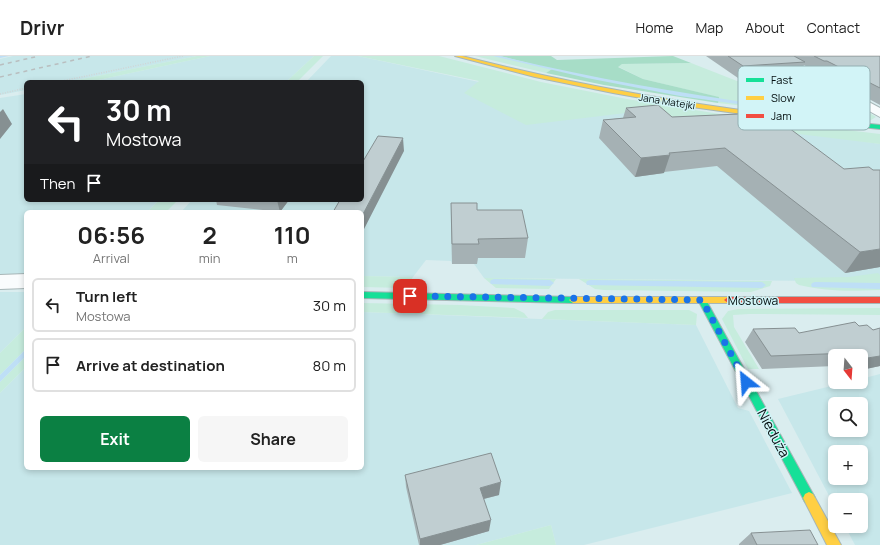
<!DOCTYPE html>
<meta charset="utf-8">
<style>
body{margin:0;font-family:Manrope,sans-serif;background:#f6f6f6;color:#222;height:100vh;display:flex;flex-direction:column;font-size:15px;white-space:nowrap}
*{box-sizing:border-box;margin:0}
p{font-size:13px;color:#767676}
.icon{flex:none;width:22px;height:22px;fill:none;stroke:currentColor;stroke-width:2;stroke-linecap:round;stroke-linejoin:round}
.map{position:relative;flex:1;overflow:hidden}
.drawer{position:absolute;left:24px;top:154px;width:340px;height:260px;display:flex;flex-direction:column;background:#fff;border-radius:6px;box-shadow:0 2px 6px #0003}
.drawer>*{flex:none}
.banner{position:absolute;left:24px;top:24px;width:340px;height:122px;border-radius:6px;box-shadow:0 2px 6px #0003;background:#202124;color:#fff;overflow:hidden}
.needle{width:26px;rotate:163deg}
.controls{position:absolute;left:828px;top:293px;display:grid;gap:8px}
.controls a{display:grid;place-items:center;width:40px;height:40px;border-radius:6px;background:#fff;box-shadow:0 2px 6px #0003;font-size:20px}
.pin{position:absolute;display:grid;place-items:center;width:34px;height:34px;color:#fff;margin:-17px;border-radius:8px;box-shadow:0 2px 6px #0006}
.me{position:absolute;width:44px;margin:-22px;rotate:332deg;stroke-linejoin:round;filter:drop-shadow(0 0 3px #0008)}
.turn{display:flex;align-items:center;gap:14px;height:84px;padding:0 16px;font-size:18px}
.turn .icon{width:52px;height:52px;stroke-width:2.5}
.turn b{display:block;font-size:28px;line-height:34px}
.then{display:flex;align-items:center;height:38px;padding:0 16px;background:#0003;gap:8px;font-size:15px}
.eta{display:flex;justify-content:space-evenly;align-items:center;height:68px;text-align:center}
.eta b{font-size:24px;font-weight:700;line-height:28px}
.primary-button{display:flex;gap:8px;margin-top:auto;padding:8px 16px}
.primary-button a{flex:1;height:46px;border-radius:6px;background:#0b8043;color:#fff;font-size:16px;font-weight:700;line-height:46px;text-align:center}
.primary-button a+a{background:#f6f6f6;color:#222}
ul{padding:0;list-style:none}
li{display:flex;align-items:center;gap:12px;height:54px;margin:0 8px 6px;padding:0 8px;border:2px solid #e0e0e0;border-radius:6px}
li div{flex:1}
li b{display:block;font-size:15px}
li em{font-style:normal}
header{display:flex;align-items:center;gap:24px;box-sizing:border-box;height:56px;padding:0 20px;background:#fff;border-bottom:1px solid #e0e0e0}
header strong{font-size:19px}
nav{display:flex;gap:22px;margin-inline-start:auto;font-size:14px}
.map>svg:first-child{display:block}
</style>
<header>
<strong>Drivr</strong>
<nav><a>Home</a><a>Map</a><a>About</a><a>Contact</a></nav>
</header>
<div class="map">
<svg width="880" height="489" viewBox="0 0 880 489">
<rect width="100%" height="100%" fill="#daedef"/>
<path fill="#c7e7ea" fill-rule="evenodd" d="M13,0H197L67,26H26V34L0,39V3Z
M210,0H314L286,26H89Z
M331,0H358L507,32L880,88V224L835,225L484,222L474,208H452L451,205L426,204L413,221L362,220V156H181L192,144H362V26H306Z
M26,38V144H159L147,156H26V218L0,220V42Z
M0,236H26V271L0,297Z
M362,256L696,269L738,352L749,355L792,437L584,489H556L551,469L476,489H0V337L26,311V412H362Z
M880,318V489H855L845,470H861V444H835V451L778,343L848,326H861V323ZM835,348H861V374H835ZM835,396H861V422H835Z"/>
<path fill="#c6ecdd" d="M197,0H210L89,26H67Z
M314,0H323L297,26H286Z
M358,0H439L541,26L627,43L732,60L880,78V88L626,57L526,69L464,37L479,25Z
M475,0H500L552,13L546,17Z
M691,7L737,25L755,24L766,31L817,28L849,45L796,44L764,41L767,44L805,49L860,51L876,61L871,64H865L718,47V41L643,23L617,10L622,8Z
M159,144H178L166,156H147Z
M878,217L880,219V234C850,235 829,236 799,229L796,227L794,222L849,221Z
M362,220L413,221L405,232L362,231Z
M484,222L556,223L549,233L496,232Z
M579,223L772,225L770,230L751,236L604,234L595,233Z
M362,247L460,249L514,252L524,257L528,262L362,256Z
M880,252V259L749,258L733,259L734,271L759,313H748L722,263L728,255L738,253Z
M555,254H689L697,258L696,269L542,263L548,256Z
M26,271V293L0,319V297Z
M26,300V311L0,337V326Z
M551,469L556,489H476Z"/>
<path fill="#a7ddc7" d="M500,0H551L557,4L673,0L691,7L622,8L618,11L643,23L719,41L718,47L604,29L546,17L552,13Z"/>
<path fill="#bedff6" d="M26,293V300L0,326V319Z"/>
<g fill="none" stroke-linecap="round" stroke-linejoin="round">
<path fill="#bedff6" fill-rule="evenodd" d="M0,0H9L0,2Z
M493,0H500C621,29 743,48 867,61L869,62L867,63L773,53L680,40L587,22Z
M494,223L550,224L554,227L550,230L491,228L490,226L491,224Z
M590,224L762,226L766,229L762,232L587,229L586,227L587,225Z
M815,226L880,227V233L812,231L811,229L812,227Z"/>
<g stroke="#a7b6b7" stroke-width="2">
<path id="street" d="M770,0H783L880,52V61Z
M26,218V232L0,233V219Z"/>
</g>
<g stroke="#a7b6b7" stroke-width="2">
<path id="fast" d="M772,58L880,69V73L770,61V59Z
M362,236L573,241L577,244L573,247L362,242Z
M702,241L706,244L813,438L815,442L813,446L809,448L805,446L698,244Z"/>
</g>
<g stroke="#a7b6b7" stroke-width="2">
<path id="slow" d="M455,0H462C564,26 667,45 772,58L775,60L772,62L692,51L613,37L535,21Z
M573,241H728L732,244L728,247H573L569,244Z
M809,436L813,438L841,489H827L803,442L805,438Z"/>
</g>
<g stroke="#a7b6b7" stroke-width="2">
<path id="jam" d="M728,241H880V247H728L724,244Z"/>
</g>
<path stroke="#d0d5d6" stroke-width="1.5" stroke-dasharray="1 1.5" stroke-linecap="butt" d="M57,26L183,0
M0,38L26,32"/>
<use href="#street" fill="#f9fcfd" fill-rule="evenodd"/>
<use href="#fast" fill="#16e098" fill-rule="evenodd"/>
<use href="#slow" fill="#ffcf43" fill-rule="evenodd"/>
<use href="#jam" fill="#f24e42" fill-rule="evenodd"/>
<path stroke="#b9bebf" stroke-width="1.5" stroke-dasharray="4 4" stroke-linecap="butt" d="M0,9L39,0
M0,21L92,0"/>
</g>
<path fill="#a5b1b4" d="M706,0H880V49L821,17H818L804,9L799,18L738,22Z
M626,52L672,61L739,58L880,211L845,217L717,110L664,116V117L635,121L599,82L603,64L623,62Z
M216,144H289L280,156L217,149Z
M451,147L477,154L528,182L525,202H478L477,208H452L451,166Z
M859,270L873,274L880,272V310L861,314V300H835V310L762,313L745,286L753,273L799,277Z
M405,419L499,439L484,443L489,475L440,489H419L406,431Z
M751,477L818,489H739V488Z"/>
<path fill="#869092" d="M3,53L12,68L0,83V56Z
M403,82L404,95L362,177V160Z
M670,99L664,117L635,121L641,102Z
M277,144H289L280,156Z
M880,193V211L845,217L860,196Z
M880,300V310L861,314V303Z
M501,426L499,439L479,444L480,432Z
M491,464L489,475L440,489H420V483Z"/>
<path fill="#c0ced1" stroke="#869092" d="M728,0H794L805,6L743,10Z
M814,0H880V32L827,5H824Z
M658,49L672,61L739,58L758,73L789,72L844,113L869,111L873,114H880V193L860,196L725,92L669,97L670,99L641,102L603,64L636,61L626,52Z
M378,80L403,82L362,160V156H333L340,144H362V107Z
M451,147H477V154H522L528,182L478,183L479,188H452Z
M855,266L859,270L867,269L873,274L880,272V300L861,303V300H853L850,297L771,300L753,273L795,272L799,277Z
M491,397L501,426L480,432L491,464L420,483L405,419Z
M810,474L818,489H757L751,477Z"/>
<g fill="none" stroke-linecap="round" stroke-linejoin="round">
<path stroke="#1a73e8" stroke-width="7" stroke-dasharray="0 12.6" d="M410,240L702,244L746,326"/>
</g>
<g text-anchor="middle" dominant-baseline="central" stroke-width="3" stroke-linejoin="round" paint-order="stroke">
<g font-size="10" fill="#040f10" stroke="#d2f4f7">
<text transform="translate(667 45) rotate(9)">Jana Matejki</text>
</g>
<g font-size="12" fill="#040f10" stroke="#d2f4f7">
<text x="753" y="244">Mostowa</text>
</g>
<g font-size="14" fill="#040f10" stroke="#d2f4f7">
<text transform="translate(774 377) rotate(62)">Nieduża</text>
</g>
</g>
<rect x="738" y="10" width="132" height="64" rx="6" fill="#d2f4f7" stroke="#94afb2" stroke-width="1"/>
<rect x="746" y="22" width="18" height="4" fill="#16e098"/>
<rect x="746" y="40" width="18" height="4" fill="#ffcf43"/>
<rect x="746" y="58" width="18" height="4" fill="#f24e42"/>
<g font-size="11" fill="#040f10">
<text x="771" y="28">Fast</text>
<text x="771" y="46">Slow</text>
<text x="771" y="64">Jam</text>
</g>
</svg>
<div class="controls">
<a><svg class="needle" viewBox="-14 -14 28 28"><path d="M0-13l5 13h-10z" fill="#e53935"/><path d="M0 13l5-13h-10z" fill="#767676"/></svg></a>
<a><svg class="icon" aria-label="search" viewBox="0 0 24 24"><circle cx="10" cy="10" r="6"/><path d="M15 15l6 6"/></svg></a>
<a>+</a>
<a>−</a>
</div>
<div class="pin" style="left:410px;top:240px;background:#d93025"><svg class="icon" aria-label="arrive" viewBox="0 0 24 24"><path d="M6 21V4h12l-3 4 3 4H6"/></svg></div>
<svg class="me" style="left:746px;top:326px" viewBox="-20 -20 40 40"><path d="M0-17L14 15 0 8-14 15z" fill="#1a73e8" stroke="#fff" stroke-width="4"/></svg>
<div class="banner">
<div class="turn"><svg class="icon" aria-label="left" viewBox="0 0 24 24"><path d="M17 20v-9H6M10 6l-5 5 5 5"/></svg><div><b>30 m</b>Mostowa</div></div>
<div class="then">Then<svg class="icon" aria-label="arrive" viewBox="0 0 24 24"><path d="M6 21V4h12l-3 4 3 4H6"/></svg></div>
</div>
<section class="drawer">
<div class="eta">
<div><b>06:56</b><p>Arrival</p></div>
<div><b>2</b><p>min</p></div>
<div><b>110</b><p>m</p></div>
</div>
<ul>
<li><svg class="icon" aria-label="left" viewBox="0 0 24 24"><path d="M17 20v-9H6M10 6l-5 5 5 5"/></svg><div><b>Turn left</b><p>Mostowa</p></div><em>30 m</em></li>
<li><svg class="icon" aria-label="arrive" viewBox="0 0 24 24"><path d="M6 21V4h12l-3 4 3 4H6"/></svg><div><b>Arrive at destination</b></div><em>80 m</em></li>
</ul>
<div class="primary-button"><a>Exit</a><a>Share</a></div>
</section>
</div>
